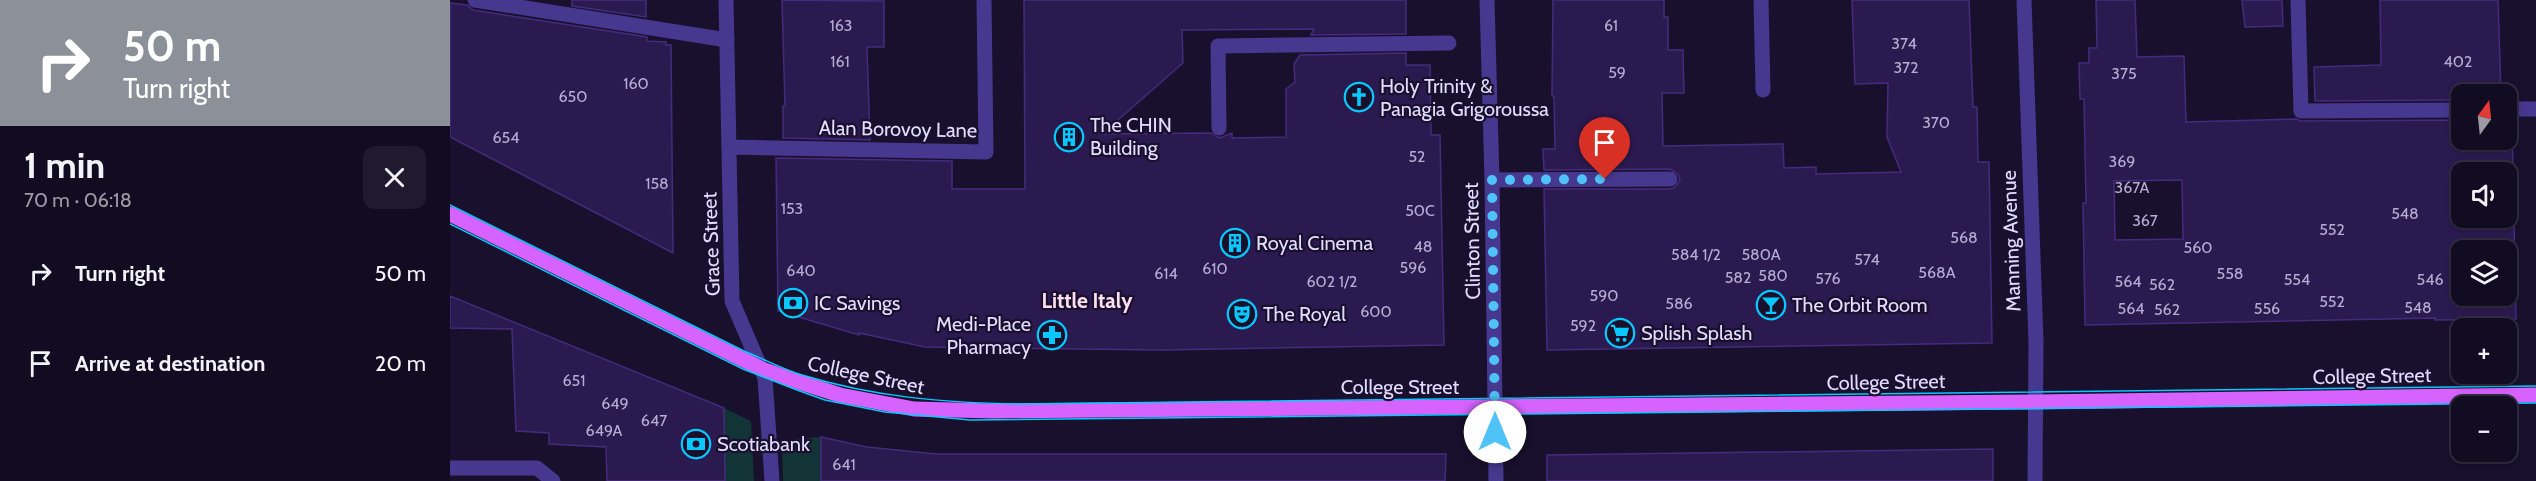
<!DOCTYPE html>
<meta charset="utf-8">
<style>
body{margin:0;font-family:Cabin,sans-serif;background:#1f1a2f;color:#f1f3f6;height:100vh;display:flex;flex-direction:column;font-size:22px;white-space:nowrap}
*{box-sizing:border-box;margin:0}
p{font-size:20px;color:#9c9ba5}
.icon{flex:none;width:33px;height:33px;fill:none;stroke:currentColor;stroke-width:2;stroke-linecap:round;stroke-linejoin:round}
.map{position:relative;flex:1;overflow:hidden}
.side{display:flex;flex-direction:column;background:#120c22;width:450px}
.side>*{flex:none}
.top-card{background:#8c9099;color:#fff;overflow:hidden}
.needle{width:39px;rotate:15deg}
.tools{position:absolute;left:2001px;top:84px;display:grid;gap:12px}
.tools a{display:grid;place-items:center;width:66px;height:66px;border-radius:12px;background:#120c22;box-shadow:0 3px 9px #0003,0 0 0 2px #312c40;font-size:30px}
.pin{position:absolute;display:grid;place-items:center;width:51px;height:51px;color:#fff;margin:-62px -26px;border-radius:50% 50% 50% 0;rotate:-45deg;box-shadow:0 0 6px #0007}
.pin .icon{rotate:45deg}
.me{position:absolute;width:66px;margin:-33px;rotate:0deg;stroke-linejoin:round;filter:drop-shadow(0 0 4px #0008)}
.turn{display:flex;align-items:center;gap:21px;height:126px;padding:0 24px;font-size:27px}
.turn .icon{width:78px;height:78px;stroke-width:2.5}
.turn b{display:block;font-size:42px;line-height:51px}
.round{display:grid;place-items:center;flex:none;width:63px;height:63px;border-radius:12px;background:#1f1a2f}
.head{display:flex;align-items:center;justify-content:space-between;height:102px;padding:0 24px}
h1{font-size:36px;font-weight:800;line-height:45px}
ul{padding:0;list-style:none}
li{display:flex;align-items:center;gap:18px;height:90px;padding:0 24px}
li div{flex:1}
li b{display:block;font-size:22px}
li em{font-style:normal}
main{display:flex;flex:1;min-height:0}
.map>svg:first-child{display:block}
</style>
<main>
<section class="side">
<div class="top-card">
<div class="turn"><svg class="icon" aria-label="right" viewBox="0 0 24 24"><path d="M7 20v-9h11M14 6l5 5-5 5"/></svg><div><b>50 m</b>Turn right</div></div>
</div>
<div class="head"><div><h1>1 min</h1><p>70 m · 06:18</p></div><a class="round"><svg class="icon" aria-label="close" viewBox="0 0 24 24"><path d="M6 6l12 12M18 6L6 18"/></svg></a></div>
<ul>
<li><svg class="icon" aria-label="right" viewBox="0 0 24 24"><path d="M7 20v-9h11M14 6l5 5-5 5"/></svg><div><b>Turn right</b></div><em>50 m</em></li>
<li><svg class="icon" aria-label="arrive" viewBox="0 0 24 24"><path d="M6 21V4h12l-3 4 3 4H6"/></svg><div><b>Arrive at destination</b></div><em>20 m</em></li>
</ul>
</section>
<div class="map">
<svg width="2086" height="481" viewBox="0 0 2086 481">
<rect width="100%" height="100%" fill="#18102d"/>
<path fill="#123437" d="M274,408L301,421L304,481H275Z
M371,437V481H333L332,454L341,439Z"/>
<path fill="#2b1a4f" stroke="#452b7d" stroke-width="1.5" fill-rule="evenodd" d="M122,0H196V17L122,6Z
M332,0L434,1V47H417L420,140L333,138V106H335Z
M574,0H956V34L861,35L864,29L732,30L733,63L652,134L761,133L769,138L782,133V138L836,137V89L845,82L844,64L850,55L956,53V65H980L981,135H990L994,345L713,350L475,347L409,333V335L328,311L326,158L502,161V189H575Z
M1103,0H1214V17H1218V50H1233L1234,93H1212L1213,146L1333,144L1334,168L1366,167V174L1451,172L1437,137L1438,83L1405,84L1402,0H1519L1523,107H1527L1528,162H1539L1542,343L1097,350L1094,189H1220L1225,187L1230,180L1228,174L1220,169L1094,170L1093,149H1105L1104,96H1102Z
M1646,0H1685L1687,57L1734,56L1736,122L1846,119L1851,121L2012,120V140H2056V122H2062L2066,319L1985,320V318L1635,325L1633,203H1636L1634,99H1630L1629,63H1639V48H1647ZM2012,172H2056V218H2012ZM1732,180L1733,239L1665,240L1664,181ZM2012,250H2056V296H2012Z
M1792,0H1832L1833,26L1795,27Z
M1930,0H2048L2051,94H2012V100L1865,101L1864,67L1931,65Z
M0,3L17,5L23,10L197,37V41L216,42V45H221L223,253L0,137Z
M0,296L274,408L275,481H157L156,447L99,444V433L66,431L62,329L0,328Z
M371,437L417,447L486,454H996L995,481H371Z
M1543,449V481H1097V455Z"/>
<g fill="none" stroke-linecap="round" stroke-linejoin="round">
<path stroke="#46388f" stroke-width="15" d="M25,0L277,40
M276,0L282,301L315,378L322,481
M1037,0L1042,180L1046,481
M1311,0L1313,90
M1574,0L1586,342L1585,481
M1848,0L1851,111L2012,110
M2056,109H2086
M769,128L768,46L999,43
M279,147L536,152L534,0
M1042,180L1220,179
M0,468H87L103,481"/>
<path stroke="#d763ff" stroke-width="15" d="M0,214L312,369L346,381L390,395L464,409L543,411L1585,402L2086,395"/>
<path stroke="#08c9ff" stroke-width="1.5" d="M0,205L296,352C314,359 332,369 352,375C424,397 495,403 571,404L2086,386
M0,224L293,369L347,390L375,400L435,412L520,420L2086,403"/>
</g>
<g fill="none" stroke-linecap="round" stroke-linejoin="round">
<path stroke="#4fc3f7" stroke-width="10" stroke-dasharray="0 18" d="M1045,432L1042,180L1155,179"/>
</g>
<defs>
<g id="church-ring" transform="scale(1.5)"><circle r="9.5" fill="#18102d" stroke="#08c9ff" stroke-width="1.5"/><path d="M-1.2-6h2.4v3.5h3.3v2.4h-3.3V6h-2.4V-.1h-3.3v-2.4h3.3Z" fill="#08c9ff"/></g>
<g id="building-ring" transform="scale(1.5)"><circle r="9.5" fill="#18102d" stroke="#08c9ff" stroke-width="1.5"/><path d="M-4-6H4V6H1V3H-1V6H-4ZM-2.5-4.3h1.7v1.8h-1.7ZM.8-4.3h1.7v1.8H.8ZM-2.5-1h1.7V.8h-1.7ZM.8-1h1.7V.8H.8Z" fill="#08c9ff"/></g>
<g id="bank-ring" transform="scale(1.5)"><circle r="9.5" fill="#18102d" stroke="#08c9ff" stroke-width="1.5"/><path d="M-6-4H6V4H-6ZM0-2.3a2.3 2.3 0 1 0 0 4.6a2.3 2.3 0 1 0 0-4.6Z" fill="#08c9ff"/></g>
<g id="bar-ring" transform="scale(1.5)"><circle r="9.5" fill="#18102d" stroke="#08c9ff" stroke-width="1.5"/><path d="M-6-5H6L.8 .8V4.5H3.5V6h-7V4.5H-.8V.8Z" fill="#08c9ff"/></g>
<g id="theatre-ring" transform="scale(1.5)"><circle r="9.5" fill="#18102d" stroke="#08c9ff" stroke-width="1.5"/><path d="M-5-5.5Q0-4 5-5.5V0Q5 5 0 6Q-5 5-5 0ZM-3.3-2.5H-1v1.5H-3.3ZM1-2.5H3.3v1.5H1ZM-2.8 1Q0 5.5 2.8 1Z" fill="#08c9ff"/></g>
<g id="supermarket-ring" transform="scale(1.5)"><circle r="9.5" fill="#18102d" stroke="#08c9ff" stroke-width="1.5"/><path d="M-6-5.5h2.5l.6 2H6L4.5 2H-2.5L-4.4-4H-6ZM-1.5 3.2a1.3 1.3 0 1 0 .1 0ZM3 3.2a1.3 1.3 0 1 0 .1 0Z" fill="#08c9ff"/></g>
<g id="pharmacy-ring" transform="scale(1.5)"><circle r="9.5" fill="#18102d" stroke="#08c9ff" stroke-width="1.5"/><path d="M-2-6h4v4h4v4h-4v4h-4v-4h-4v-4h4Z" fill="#08c9ff"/></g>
</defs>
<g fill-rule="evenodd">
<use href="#church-ring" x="909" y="97"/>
<use href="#building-ring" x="619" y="137"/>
<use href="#building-ring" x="785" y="243"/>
<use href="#bank-ring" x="343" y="303"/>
<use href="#bar-ring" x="1321" y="305"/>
<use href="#theatre-ring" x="792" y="314"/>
<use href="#supermarket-ring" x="1170" y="333"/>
<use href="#pharmacy-ring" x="602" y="335"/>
<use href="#bank-ring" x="246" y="444"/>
</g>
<g text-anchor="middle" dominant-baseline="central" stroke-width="4.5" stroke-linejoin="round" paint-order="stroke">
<g font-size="16" fill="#b6acd3">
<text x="391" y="25">163</text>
<text x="1161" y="25">61</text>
<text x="1454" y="43">374</text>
<text x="390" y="61">161</text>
<text x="2008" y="61">402</text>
<text x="1456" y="67">372</text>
<text x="1167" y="72">59</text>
<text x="1674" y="73">375</text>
<text x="186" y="83">160</text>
<text x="123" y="96">650</text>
<text x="1486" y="122">370</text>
<text x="56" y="137">654</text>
<text x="967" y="156">52</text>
<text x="1672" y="161">369</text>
<text x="207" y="183">158</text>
<text x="1682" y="187">367A</text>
<text x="342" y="208">153</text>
<text x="970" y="210">50C</text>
<text x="1955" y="213">548</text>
<text x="1695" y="220">367</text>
<text x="1882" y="229">552</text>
<text x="1514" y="237">568</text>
<text x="973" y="246">48</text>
<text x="1748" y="247">560</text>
<text x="1246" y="254">584 1/2</text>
<text x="1311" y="254">580A</text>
<text x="1417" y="259">574</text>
<text x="963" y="267">596</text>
<text x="765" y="268">610</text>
<text x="351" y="270">640</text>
<text x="1487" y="272">568A</text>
<text x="716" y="273">614</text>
<text x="1780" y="273">558</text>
<text x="1323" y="275">580</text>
<text x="1288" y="277">582</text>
<text x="1378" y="278">576</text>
<text x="1847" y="279">554</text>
<text x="1980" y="279">546</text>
<text x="882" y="281">602 1/2</text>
<text x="1678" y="281">564</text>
<text x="1712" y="284">562</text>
<text x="1154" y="295">590</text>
<text x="1882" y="301">552</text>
<text x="1229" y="303">586</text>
<text x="1968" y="307">548</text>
<text x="1681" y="308">564</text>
<text x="1817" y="308">556</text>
<text x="1717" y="309">562</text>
<text x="926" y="311">600</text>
<text x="1133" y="325">592</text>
<text x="124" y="380">651</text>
<text x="165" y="403">649</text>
<text x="204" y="420">647</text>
<text x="154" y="430">649A</text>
<text x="394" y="464">641</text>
</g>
<g font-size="20" fill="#e4dcff" stroke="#18102d" text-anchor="start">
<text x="930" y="86">Holy Trinity &amp;<tspan x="930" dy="23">Panagia Grigoroussa</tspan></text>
<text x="640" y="125">The CHIN<tspan x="640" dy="23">Building</tspan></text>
<text x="806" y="243">Royal Cinema</text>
<text x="364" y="303">IC Savings</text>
<text x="1342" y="305">The Orbit Room</text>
<text x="813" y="314">The Royal</text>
<text x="581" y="324" text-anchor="end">Medi-Place<tspan x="581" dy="23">Pharmacy</tspan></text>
<text x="1191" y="333">Splish Splash</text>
<text x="267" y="444">Scotiabank</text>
</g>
<g font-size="20" fill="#e4dcff" stroke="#18102d">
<text transform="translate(448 129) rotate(1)">Alan Borovoy Lane</text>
<text transform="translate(1022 241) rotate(-91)">Clinton Street</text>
<text transform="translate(1561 241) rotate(-92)">Manning Avenue</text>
<text transform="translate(261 244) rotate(-92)">Grace Street</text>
<text transform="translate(416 375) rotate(12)">College Street</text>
<text transform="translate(1922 376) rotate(-1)">College Street</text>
<text transform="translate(1436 382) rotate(-1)">College Street</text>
<text x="950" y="387">College Street</text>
</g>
<g font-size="21" font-weight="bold" fill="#ffdeef" stroke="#18102d">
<text x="637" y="300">Little Italy</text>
</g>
</g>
</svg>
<div class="tools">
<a><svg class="needle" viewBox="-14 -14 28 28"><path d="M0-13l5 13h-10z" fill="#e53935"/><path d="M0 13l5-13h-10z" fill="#9c9ba5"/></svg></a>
<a><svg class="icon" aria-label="sound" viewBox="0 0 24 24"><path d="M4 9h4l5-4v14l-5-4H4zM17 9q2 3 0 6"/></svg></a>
<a><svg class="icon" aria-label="layers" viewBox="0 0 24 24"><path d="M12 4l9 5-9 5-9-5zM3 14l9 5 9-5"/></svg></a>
<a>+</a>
<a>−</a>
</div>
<div class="pin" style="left:1155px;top:179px;background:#d93025"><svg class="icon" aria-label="arrive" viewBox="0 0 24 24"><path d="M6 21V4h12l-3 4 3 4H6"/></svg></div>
<svg class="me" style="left:1045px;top:432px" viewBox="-20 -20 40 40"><circle r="19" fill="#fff"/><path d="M0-13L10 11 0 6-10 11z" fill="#4fc3f7"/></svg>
</div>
</main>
